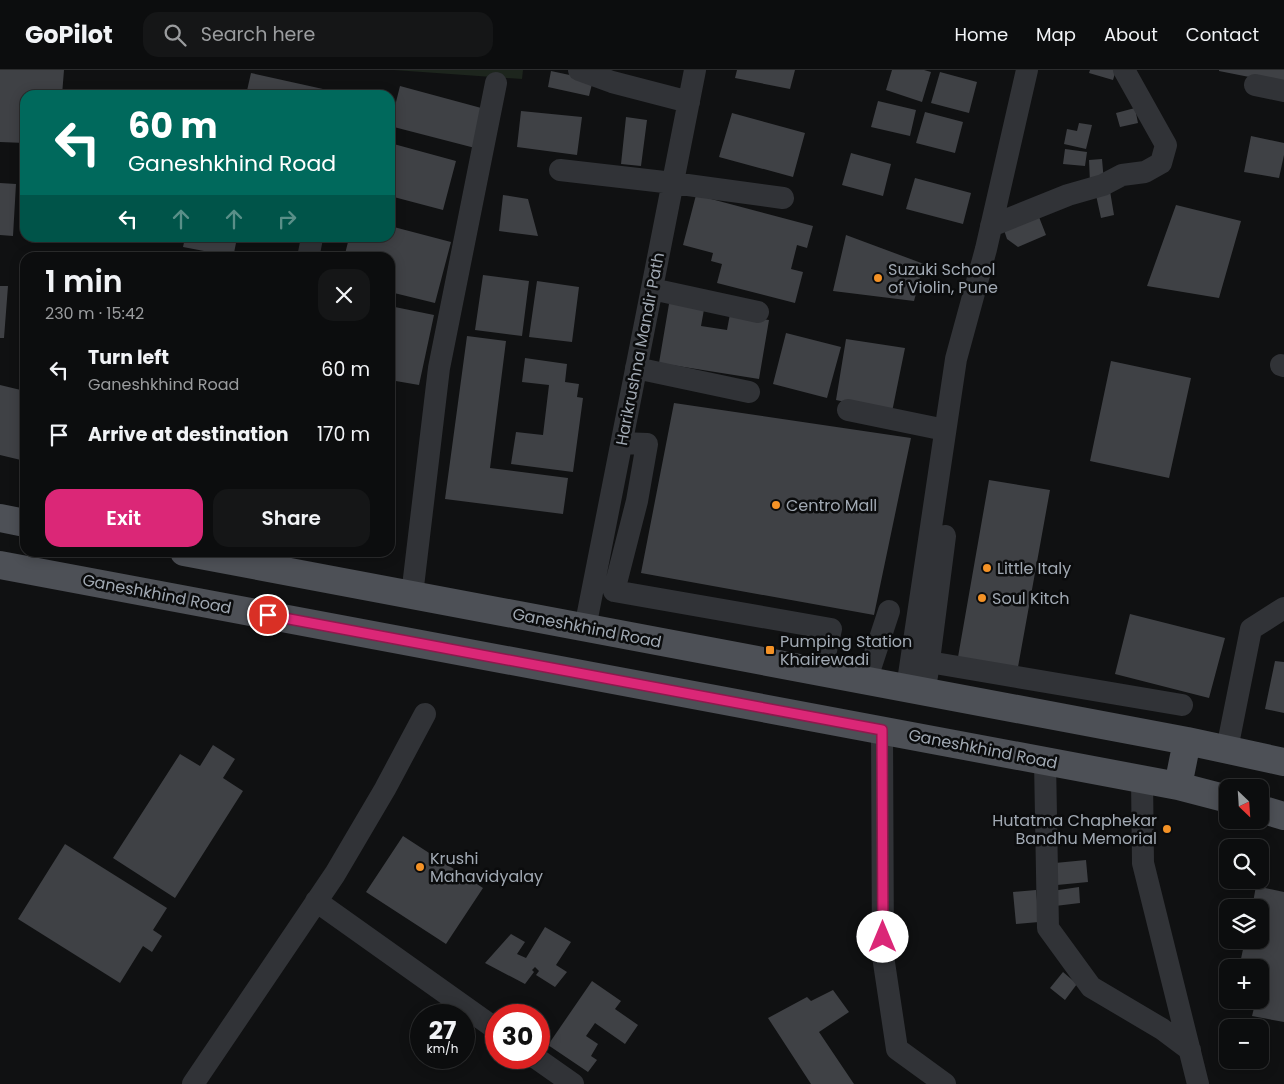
<!DOCTYPE html>
<meta charset="utf-8">
<style>
body{margin:0;font-family:Poppins,sans-serif;background:#151617;color:#f1f3f6;height:100vh;display:flex;flex-direction:column;font-size:19px;white-space:nowrap}
*{box-sizing:border-box;margin:0}
p{font-size:16px;color:#9a9c9e}
.icon{flex:none;width:28px;height:28px;fill:none;stroke:currentColor;stroke-width:2;stroke-linecap:round;stroke-linejoin:round}
.map{position:relative;flex:1;overflow:hidden}
.details{position:absolute;left:20px;top:182px;width:375px;height:305px;display:flex;flex-direction:column;background:#0c0d0e;border-radius:15px;box-shadow:0 2px 12px #0003,0 0 0 1px #2c2d2e}
.details>*{flex:none}
.hud{position:absolute;left:20px;top:20px;width:375px;height:152px;border-radius:15px;box-shadow:0 2px 12px #0003,0 0 0 1px #2c2d2e;background:#00695c;color:#fff;overflow:hidden}
.needle{width:32px;rotate:155deg}
.controls{position:absolute;left:1219px;top:709px;display:grid;gap:10px}
.controls a{display:grid;place-items:center;width:50px;height:50px;border-radius:10px;background:#0c0d0e;box-shadow:0 2px 12px #0003,0 0 0 1px #2c2d2e;font-size:25px}
.speed{position:absolute;left:410px;top:934px;display:flex;gap:10px;font-size:25px;font-weight:700;text-align:center}
.speed>*{display:grid;place-content:center;width:65px;height:65px;border-radius:50%;background:#0c0d0e;box-shadow:0 2px 12px #0003,0 0 0 1px #2c2d2e;line-height:1}
.speed small{font-size:12px;font-weight:400}
.speed .limit{border:8px solid #d22;background:#fff;color:#111}
.pin{position:absolute;display:grid;place-items:center;width:42px;height:42px;color:#fff;margin:-21px;border:2px solid #fff;border-radius:50%;box-shadow:0 1px 5px #0007}
.me{position:absolute;width:55px;margin:-28px;rotate:0deg;stroke-linejoin:round;filter:drop-shadow(0 0 4px #0008)}
.turn{display:flex;align-items:center;gap:18px;height:105px;padding:0 25px;font-size:22px}
.turn .icon{width:65px;height:65px;stroke-width:2.5}
.turn b{display:block;font-size:35px;line-height:42px}
.lanes{display:flex;align-items:center;height:48px;padding:0 25px;background:#0003;justify-content:center;gap:25px;direction:ltr}
.lanes .off{opacity:.35}
.round{display:grid;place-items:center;flex:none;width:52px;height:52px;border-radius:15px;background:#151617}
.overview{display:flex;align-items:center;justify-content:space-between;height:85px;padding:0 25px}
h1{font-size:30px;font-weight:600;line-height:38px}
.action{display:flex;gap:10px;margin-top:auto;padding:10px 25px}
.action a{flex:1;height:58px;border-radius:15px;background:#db2777;color:#fff;font-size:20px;font-weight:600;line-height:58px;text-align:center}
.action a+a{background:#151617;color:#f1f3f6}
ul{padding:0;list-style:none}
li{display:flex;align-items:center;gap:15px;height:65px;padding:0 25px}
li div{flex:1}
li b{display:block;font-size:19px}
li em{font-style:normal}
header{display:flex;align-items:center;gap:30px;box-sizing:border-box;height:70px;padding:0 25px;background:#0c0d0e;border-bottom:1px solid #2c2d2e}
header strong{font-size:24px}
nav{display:flex;gap:28px;margin-inline-start:auto;font-size:18px}
.search{width:350px;height:45px;background:#151617;display:flex;align-items:center;gap:12px;box-sizing:border-box;padding:0 18px;border-radius:15px;color:#9a9c9e;font-size:19px}
.map>svg:first-child{display:block}
</style>
<header>
<strong>GoPilot</strong>
<div class="search"><svg class="icon" aria-label="search" viewBox="0 0 24 24"><circle cx="10" cy="10" r="6"/><path d="M15 15l6 6"/></svg>Search here</div>
<nav><a>Home</a><a>Map</a><a>About</a><a>Contact</a></nav>
</header>
<div class="map">
<svg width="1284" height="1014" viewBox="0 0 1284 1014">
<rect width="100%" height="100%" fill="#101112"/>
<path fill="#1d251d" d="M394,0H523L522,9Z"/>
<path fill="#3f4145" d="M0,0H64L62,25H25V73L0,72Z
M737,0H795L790,19L735,8Z
M892,0H924L931,2L922,32L886,20Z
M1090,0H1116L1113,10L1089,3Z
M1219,0H1284V14L1219,1Z
M551,1L593,10L589,26L548,17Z
M940,2L977,12L969,43L931,33Z
M251,3L332,21L331,25H246Z
M400,16L485,39L475,78L390,56Z
M878,31L916,40L910,66L871,57Z
M1135,38L1138,53L1120,57L1116,43Z
M521,41L582,47L577,85L517,77Z
M925,42L963,52L955,83L916,73Z
M732,43L805,63L793,107L719,87Z
M626,47L647,50L641,96L621,94Z
M1079,53L1092,55L1086,79L1064,74L1067,59L1077,61Z
M1251,66L1284,73V85L1279,108L1244,102Z
M390,73L456,91L443,140L390,126Z
M1065,79L1087,82L1085,96L1063,94Z
M851,83L891,94L883,126L842,115Z
M1102,89L1104,112L1090,113L1089,90Z
M915,108L971,123L963,154L906,139Z
M0,113L16,114L13,166L0,165Z
M1110,121L1114,145L1101,148L1096,125Z
M503,125L528,129L538,166L499,161Z
M696,125L813,156L807,178L797,175L791,199L803,202L795,233L717,213L722,194L711,191L713,183L683,175Z
M1176,135L1241,151L1219,228L1147,216Z
M1039,147L1046,165L1018,177L1007,169L1003,157Z
M390,156L451,172L435,233L390,222V188H344L349,168H390Z
M846,165L924,194L914,231L833,221Z
M185,168H237L233,188H202L204,181L183,177Z
M483,205L529,211L522,266L475,260Z
M537,211L579,217L572,272L529,267Z
M0,216H8L4,268H0Z
M670,228L705,234L701,256L727,260L730,244L769,250L759,309L659,293Z
M390,236L434,245L419,315L390,310Z
M786,263L841,277L827,328L773,314Z
M467,266L506,271L490,398L568,408L563,444L445,429Z
M846,269L905,278L892,342L836,330Z
M525,288L567,294L565,312L579,314L577,327L583,328L573,402L511,394L516,362L543,365L549,315L522,312Z
M1111,291L1191,308L1169,408L1090,391Z
M0,315L25,321V391L0,385Z
M674,333L911,368L874,545L641,503Z
M989,410L1050,420L1018,597L958,587Z
M1130,544L1225,568L1209,628L1115,604Z
M1275,591L1284,592V643L1265,639Z
M213,675L235,689L223,708L243,721L175,828L113,788L180,684L200,696Z
M403,766L483,818L446,874L366,822Z
M65,774L167,838L153,860L162,866L152,882L143,876L120,913L18,849Z
M1086,790L1088,812L1057,815L1055,793Z
M1256,816L1284,822V952L1252,946L1256,930H1260V898H1239L1245,870H1260V838H1252Z
M1079,817L1080,833L1055,836L1052,821Z
M1036,820L1039,852L1016,854L1013,822Z
M545,857L571,872L556,895L567,902L555,917L536,905L539,901L535,897L532,900L534,902L525,914L485,893L511,864L525,872L517,884L526,888Z
M1063,902L1077,914L1065,930L1050,918Z
M592,911L621,931L615,939L638,955L625,974L595,953L586,966L598,974L591,986L597,990L588,1002L548,975Z
M833,920L849,942L819,962L854,1014H811L768,948L807,927L811,931Z"/>
<g fill="none" stroke-linecap="round" stroke-linejoin="round">
<path stroke="#313337" stroke-width="22" d="M579,0L612,12L689,32
M1255,15L1284,21
M560,100L673,113L783,128
M991,156L1068,125L1103,115L1122,105L1145,102L1161,93L1166,75L1124,0
M308,188L312,168
M652,219L758,242
M1281,295L1284,296
M636,298L749,322
M848,340L945,360
M622,373L647,374L637,431L614,521L831,559L821,602
M412,525L439,298L496,13
M585,558L695,0
M929,592L1182,635
M927,606L945,466
M866,611L889,541
M907,618L956,289L986,179L1027,0
M882,660L883,886L897,979L945,1014
M1227,679L1251,559L1284,538
M1045,691L1048,858L1091,917L1162,959L1190,980
M1142,709L1143,793L1198,1014
M316,831L496,959
M536,988L573,1014
M193,1014L335,804L385,719L425,644"/>
<path stroke="#4d5056" stroke-width="28" d="M0,448L25,453
M184,482L1187,671L1284,692
M0,495L1178,716L1228,729
M1178,716L1187,671
M1260,739L1284,746"/>
</g>
<g fill="none" stroke-linecap="round" stroke-linejoin="round">
<g stroke="#8e194d" stroke-width="12">
<path id="route" d="M268,545L882,660L883,867"/>
</g>
<use href="#route" stroke="#db2777" stroke-width="9"/>
</g>
<g fill="#f49226" stroke="#0b0c0d" stroke-width="2">
<circle cx="878" cy="208" r="5"/>
<circle cx="776" cy="435" r="5"/>
<circle cx="987" cy="498" r="5"/>
<circle cx="982" cy="528" r="5"/>
<rect x="765" y="575" width="10" height="10" rx="2.5"/>
<circle cx="1167" cy="759" r="5"/>
<circle cx="420" cy="797" r="5"/>
</g>
<g text-anchor="middle" dominant-baseline="central" stroke-width="5" stroke-linejoin="round" paint-order="stroke">
<g font-size="16" fill="#a1a9b3" stroke="#0b0c0d" text-anchor="start">
<text x="888" y="199">Suzuki School<tspan x="888" dy="18">of Violin, Pune</tspan></text>
<text x="786" y="435">Centro Mall</text>
<text x="997" y="498">Little Italy</text>
<text x="992" y="528">Soul Kitch</text>
<text x="780" y="571">Pumping Station<tspan x="780" dy="18">Khairewadi</tspan></text>
<text x="1157" y="750" text-anchor="end">Hutatma Chaphekar<tspan x="1157" dy="18">Bandhu Memorial</tspan></text>
<text x="430" y="788">Krushi<tspan x="430" dy="18">Mahavidyalay</tspan></text>
</g>
<g font-size="16" fill="#a1a9b3" stroke="#0b0c0d">
<text transform="translate(640 279) rotate(-79)">Harikrushna Mandir Path</text>
<text transform="translate(157 524) rotate(11)">Ganeshkhind Road</text>
<text transform="translate(587 558) rotate(11)">Ganeshkhind Road</text>
<text transform="translate(983 679) rotate(11)">Ganeshkhind Road</text>
</g>
</g>
</svg>
<div class="controls">
<a><svg class="needle" viewBox="-14 -14 28 28"><path d="M0-13l5 13h-10z" fill="#e53935"/><path d="M0 13l5-13h-10z" fill="#9a9c9e"/></svg></a>
<a><svg class="icon" aria-label="search" viewBox="0 0 24 24"><circle cx="10" cy="10" r="6"/><path d="M15 15l6 6"/></svg></a>
<a><svg class="icon" aria-label="layers" viewBox="0 0 24 24"><path d="M12 4l9 5-9 5-9-5zM3 14l9 5 9-5"/></svg></a>
<a>+</a>
<a>−</a>
</div>
<div class="speed"><div>27<small>km/h</small></div><div class="limit">30</div></div>
<div class="pin" style="left:268px;top:545px;background:#d93025"><svg class="icon" aria-label="arrive" viewBox="0 0 24 24"><path d="M6 21V4h12l-3 4 3 4H6"/></svg></div>
<svg class="me" style="left:883px;top:867px" viewBox="-20 -20 40 40"><circle r="19" fill="#fff"/><path d="M0-13L10 11 0 6-10 11z" fill="#db2777"/></svg>
<div class="hud">
<div class="turn"><svg class="icon" aria-label="left" viewBox="0 0 24 24"><path d="M17 20v-9H6M10 6l-5 5 5 5"/></svg><div><b>60 m</b>Ganeshkhind Road</div></div>
<div class="lanes"><svg class="icon" aria-label="left" viewBox="0 0 24 24"><path d="M17 20v-9H6M10 6l-5 5 5 5"/></svg><svg class="icon off" aria-label="ahead" viewBox="0 0 24 24"><path d="M12 20V5M6 11l6-6 6 6"/></svg><svg class="icon off" aria-label="ahead" viewBox="0 0 24 24"><path d="M12 20V5M6 11l6-6 6 6"/></svg><svg class="icon off" aria-label="right" viewBox="0 0 24 24"><path d="M7 20v-9h11M14 6l5 5-5 5"/></svg></div>
</div>
<section class="details">
<div class="overview"><div><h1>1 min</h1><p>230 m · 15:42</p></div><a class="round"><svg class="icon" aria-label="close" viewBox="0 0 24 24"><path d="M6 6l12 12M18 6L6 18"/></svg></a></div>
<ul>
<li><svg class="icon" aria-label="left" viewBox="0 0 24 24"><path d="M17 20v-9H6M10 6l-5 5 5 5"/></svg><div><b>Turn left</b><p>Ganeshkhind Road</p></div><em>60 m</em></li>
<li><svg class="icon" aria-label="arrive" viewBox="0 0 24 24"><path d="M6 21V4h12l-3 4 3 4H6"/></svg><div><b>Arrive at destination</b></div><em>170 m</em></li>
</ul>
<div class="action"><a>Exit</a><a>Share</a></div>
</section>
</div>
